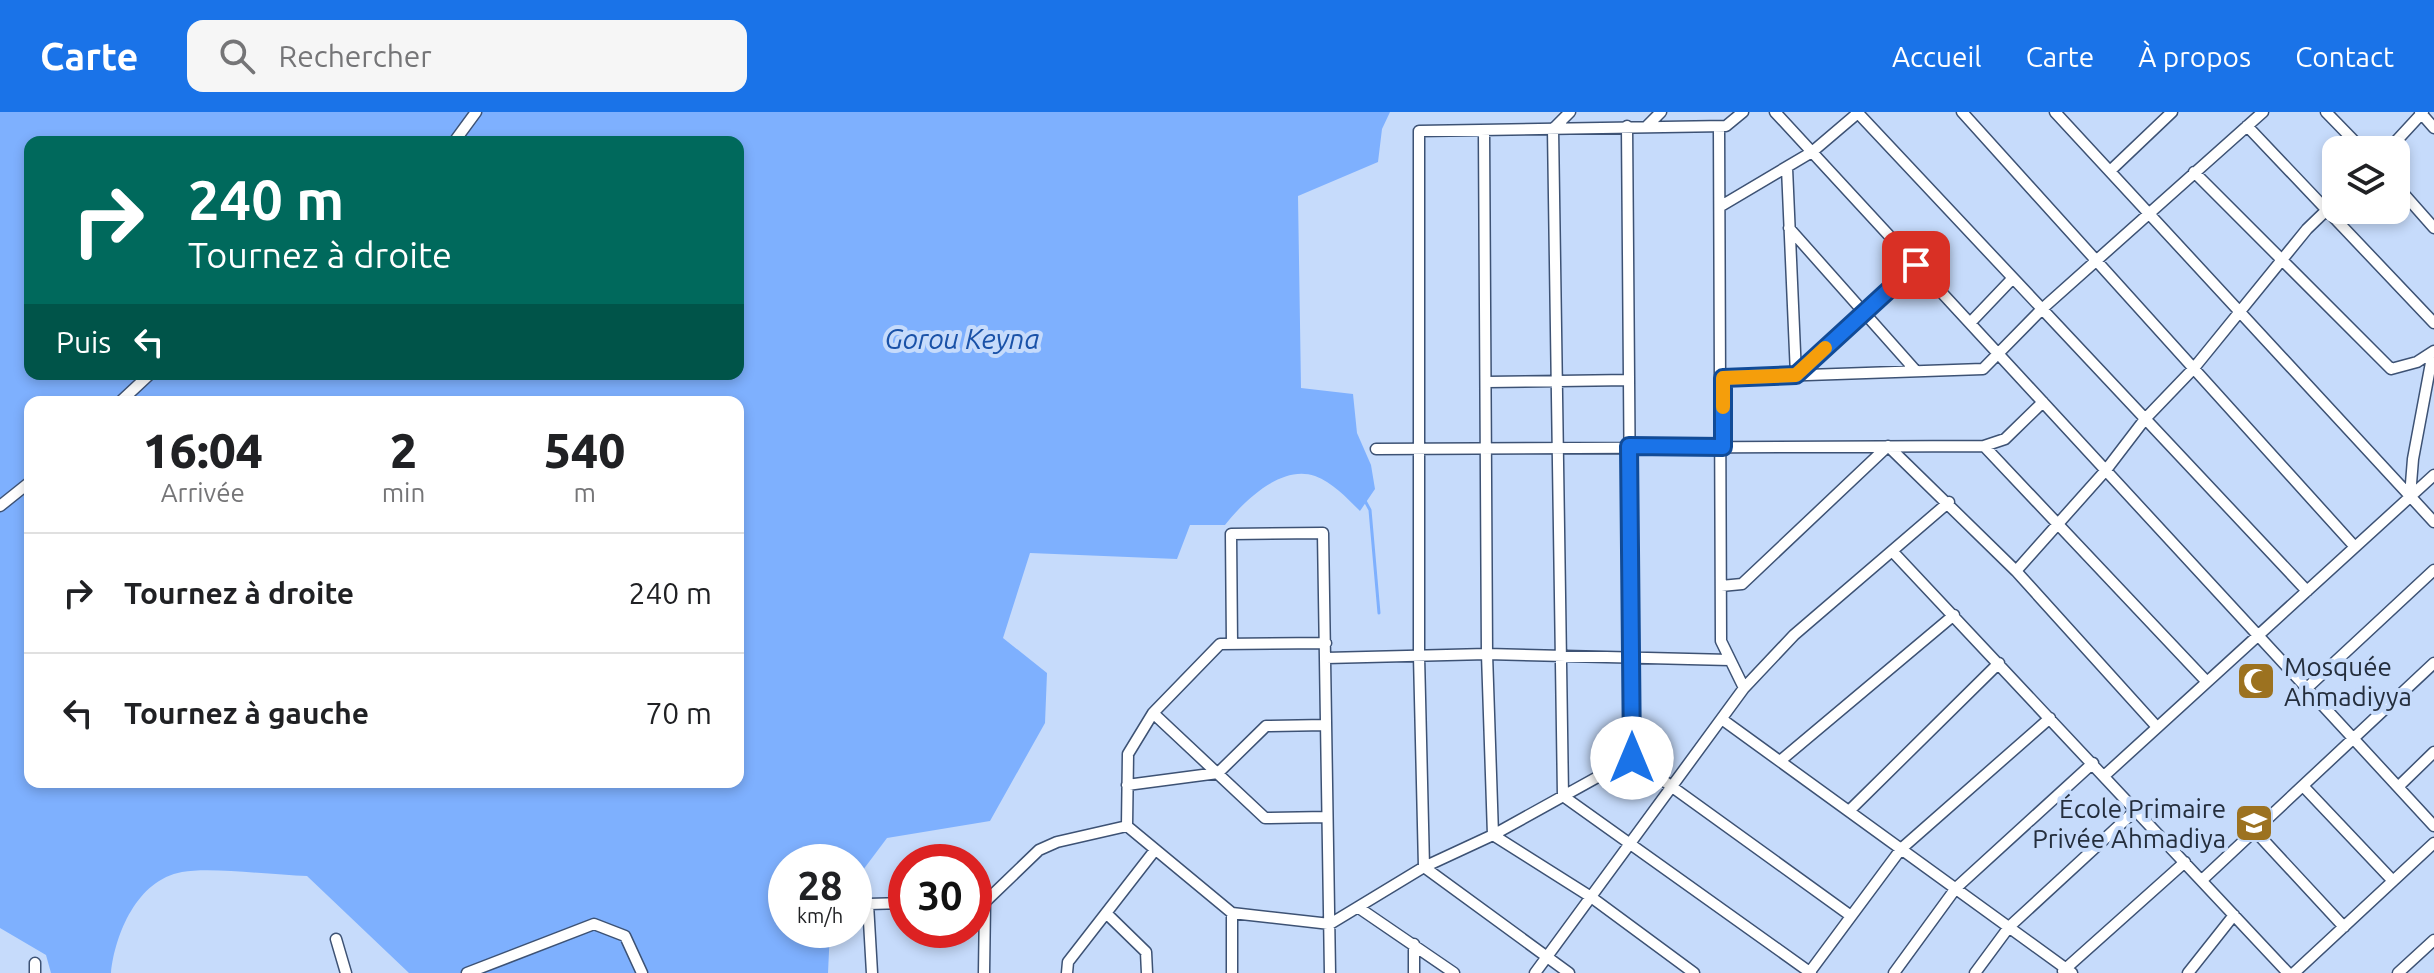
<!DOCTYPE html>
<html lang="fr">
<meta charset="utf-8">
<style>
body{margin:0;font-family:Ubuntu,sans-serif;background:#f6f6f6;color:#202124;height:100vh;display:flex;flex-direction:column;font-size:30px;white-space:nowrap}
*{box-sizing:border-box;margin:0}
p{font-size:26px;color:#757577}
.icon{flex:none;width:44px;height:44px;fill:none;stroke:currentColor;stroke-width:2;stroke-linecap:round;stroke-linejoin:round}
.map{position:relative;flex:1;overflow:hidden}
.side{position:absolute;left:24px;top:284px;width:720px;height:392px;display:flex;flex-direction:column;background:#fff;border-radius:16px;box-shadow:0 4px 12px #0003}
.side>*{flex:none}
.guide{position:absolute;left:24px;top:24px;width:720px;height:244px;border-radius:16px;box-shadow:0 4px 12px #0003;background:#00695c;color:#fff;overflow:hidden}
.buttons{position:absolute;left:2322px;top:24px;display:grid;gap:16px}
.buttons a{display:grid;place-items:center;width:88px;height:88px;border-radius:16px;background:#fff;box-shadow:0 4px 12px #0003;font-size:40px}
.speed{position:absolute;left:768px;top:732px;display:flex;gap:16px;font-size:40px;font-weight:700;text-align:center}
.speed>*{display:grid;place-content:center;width:104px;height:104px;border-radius:50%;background:#fff;box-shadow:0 4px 12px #0003;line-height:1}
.speed small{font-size:20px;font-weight:400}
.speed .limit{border:12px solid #d22;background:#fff;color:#111}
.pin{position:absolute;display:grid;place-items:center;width:68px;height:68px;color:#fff;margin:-34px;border-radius:16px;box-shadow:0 4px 12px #0006}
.me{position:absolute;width:88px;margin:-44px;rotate:0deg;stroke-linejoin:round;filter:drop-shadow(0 0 6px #0008)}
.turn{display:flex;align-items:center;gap:28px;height:168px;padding:0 32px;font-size:36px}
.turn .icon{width:104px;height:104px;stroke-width:2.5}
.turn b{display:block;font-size:56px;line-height:68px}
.then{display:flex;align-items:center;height:76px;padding:0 32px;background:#0003;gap:16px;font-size:30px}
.eta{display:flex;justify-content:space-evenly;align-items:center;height:136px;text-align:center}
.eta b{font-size:48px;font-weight:800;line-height:56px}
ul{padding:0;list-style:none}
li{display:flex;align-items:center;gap:24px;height:120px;padding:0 32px;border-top:2px solid #e0e0e0}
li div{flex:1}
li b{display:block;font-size:30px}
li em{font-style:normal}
header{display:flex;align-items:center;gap:48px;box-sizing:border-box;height:112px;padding:0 40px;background:#1a73e8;color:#fff}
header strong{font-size:38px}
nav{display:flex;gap:44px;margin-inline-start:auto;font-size:28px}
.search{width:560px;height:72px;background:#f6f6f6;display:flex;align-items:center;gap:20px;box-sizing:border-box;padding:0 28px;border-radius:16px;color:#757577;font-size:30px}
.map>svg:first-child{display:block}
</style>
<header>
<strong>Carte</strong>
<div class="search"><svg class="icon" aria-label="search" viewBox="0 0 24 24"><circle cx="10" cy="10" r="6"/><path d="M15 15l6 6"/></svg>Rechercher</div>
<nav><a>Accueil</a><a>Carte</a><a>À propos</a><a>Contact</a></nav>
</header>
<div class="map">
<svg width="2434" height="861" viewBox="0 0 2434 861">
<rect width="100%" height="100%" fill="#c6dbfb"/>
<path fill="#7eb0fe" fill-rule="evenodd" d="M0,0H1390L1382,17L1378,50L1298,84L1301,276L1353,282L1357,321L1371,353L1375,377L1360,399C1346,385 1333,371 1315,364C1281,352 1243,390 1225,413H1190L1177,447L1030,441L1003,526L1047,561L1045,611L990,709L887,726L854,770V750H786V818H830L828,861H409L307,764C273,763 212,755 182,760C137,768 115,822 111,861H51L46,843L0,816ZM30,30H738V262H30ZM30,290H738V670H30Z"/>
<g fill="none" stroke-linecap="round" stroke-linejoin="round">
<path stroke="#7eb0fe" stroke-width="3" d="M1364,387L1370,398L1379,501"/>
<g stroke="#3d5274" stroke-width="13">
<path id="street" d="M1570,0L1553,17L1563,684L1811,861
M1775,0L2434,714
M1962,0L2355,435
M2055,0L2434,410
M2326,0L2363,38
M2420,0L2434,16
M1858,1L2307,479
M1627,14L1632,646
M2247,14L2434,211
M1646,15L1661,0
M1719,15L1721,529L1744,576
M1484,19L1487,542L1493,723L1591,785L1694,861
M454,30L476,0
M2388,38L2423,0
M1787,56L1796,263
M2110,59L2172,0
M2194,60L2391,257L2417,250L2434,239
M2396,73L2434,116
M1721,94L1812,40L1859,0
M1789,116L1916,259
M1970,211L2012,167
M1796,263L1916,153
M1723,266L1983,257L2042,197L2263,0
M1487,270L1629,268
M120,290L150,262
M1984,334L2005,327L2043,290
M1376,337L1984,334L2207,570
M2410,384L2413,347L2433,240
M0,394L30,370
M1893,440L2288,861
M2016,459L2106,358L2145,307L2194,256L2307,117L2336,89
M1721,474L1742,472L1888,334L2016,459L2157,615
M1326,531L1220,532L1153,601L1265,706L1327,705
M1232,532L1231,422L1323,421L1330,861
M1326,546L1487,542L1730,548
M2307,576L2434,458
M1723,608L2072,861
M1632,646L1851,804
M1780,649L1954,503
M2104,664L2434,363
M1127,673L1218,661L1266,614L1326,613
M2303,674L2393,769
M2398,675L2434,640
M1849,699L1999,551
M1127,714L1232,801L1330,812L1424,755L1493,723L1632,646
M1127,714L1128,642L1153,601
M2255,719L2344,815
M2202,768L2434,551
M974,791L985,790L1039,738L1057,730L1127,714
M1359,796L1454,861
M1106,801L1146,840L1147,861
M1232,801V861
M336,827L346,861
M2063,859L2185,750
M35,861V851
M467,861L594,812L625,824L642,861
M872,861L868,792L906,791
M984,861L985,790
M1067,861L1068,850L1155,738
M1414,861V832
M1535,861L1744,576L1794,523L1949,390
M1569,861L1424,755L1419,544V19L1726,14L1743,0
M1809,861L1901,737L2050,606
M1894,861L1956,776L2093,651
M1975,861L2009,815L2136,698
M2188,861L2234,803
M2294,861L2434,731
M2398,861L2434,828"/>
</g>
<use href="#street" stroke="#fff" stroke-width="10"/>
</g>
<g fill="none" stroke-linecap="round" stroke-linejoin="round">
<g stroke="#114b97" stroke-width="20">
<path id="route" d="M1632,646L1629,334L1723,335V266L1796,263L1916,153"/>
</g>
<use href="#route" stroke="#1a73e8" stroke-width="14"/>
<path stroke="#f59e0b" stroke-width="14" d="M1723,295V266L1796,263L1825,236"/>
</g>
<defs>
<g id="mosque-square" transform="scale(2)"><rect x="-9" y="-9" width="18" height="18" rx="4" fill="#9c7220" stroke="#c6dbfb"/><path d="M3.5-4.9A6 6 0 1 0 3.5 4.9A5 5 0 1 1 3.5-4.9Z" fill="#fff"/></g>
<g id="school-square" transform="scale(2)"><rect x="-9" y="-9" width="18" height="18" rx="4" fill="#9c7220" stroke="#c6dbfb"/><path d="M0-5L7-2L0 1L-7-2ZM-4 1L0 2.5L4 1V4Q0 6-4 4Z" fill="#fff"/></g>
</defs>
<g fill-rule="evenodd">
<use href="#mosque-square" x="2256" y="569"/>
<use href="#school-square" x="2254" y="711"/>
</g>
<g text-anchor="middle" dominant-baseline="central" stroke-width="8" stroke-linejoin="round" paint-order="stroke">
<g font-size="26" fill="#242e3d" stroke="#c6dbfb" text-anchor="start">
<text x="2284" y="554">Mosquée<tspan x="2284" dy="30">Ahmadiyya</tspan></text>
<text x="2226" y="696" text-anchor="end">École Primaire<tspan x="2226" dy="30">Privée Ahmadiya</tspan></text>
</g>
<g font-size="28" font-style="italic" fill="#1a52a8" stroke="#c6dbfb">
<text x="962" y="226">Gorou Keyna</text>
</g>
</g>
</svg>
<div class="buttons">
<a><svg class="icon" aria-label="layers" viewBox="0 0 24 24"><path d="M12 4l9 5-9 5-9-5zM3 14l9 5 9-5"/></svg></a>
</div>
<div class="speed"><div>28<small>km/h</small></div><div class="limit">30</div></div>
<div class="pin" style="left:1916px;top:153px;background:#d93025"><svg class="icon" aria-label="arrive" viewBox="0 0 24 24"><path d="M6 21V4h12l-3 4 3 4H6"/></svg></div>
<svg class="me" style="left:1632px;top:646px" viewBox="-20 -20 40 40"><circle r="19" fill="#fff"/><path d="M0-13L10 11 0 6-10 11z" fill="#1a73e8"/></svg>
<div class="guide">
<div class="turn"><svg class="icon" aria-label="right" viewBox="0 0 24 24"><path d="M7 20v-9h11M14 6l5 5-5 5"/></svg><div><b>240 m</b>Tournez à droite</div></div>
<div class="then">Puis<svg class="icon" aria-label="left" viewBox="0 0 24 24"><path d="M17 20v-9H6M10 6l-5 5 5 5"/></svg></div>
</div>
<section class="side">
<div class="eta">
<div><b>16:04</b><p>Arrivée</p></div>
<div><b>2</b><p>min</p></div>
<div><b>540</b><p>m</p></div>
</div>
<ul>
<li><svg class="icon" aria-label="right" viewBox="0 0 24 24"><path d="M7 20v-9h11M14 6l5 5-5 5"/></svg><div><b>Tournez à droite</b></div><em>240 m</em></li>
<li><svg class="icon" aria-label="left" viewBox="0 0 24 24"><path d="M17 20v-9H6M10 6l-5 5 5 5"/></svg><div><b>Tournez à gauche</b></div><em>70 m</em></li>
</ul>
</section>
</div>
